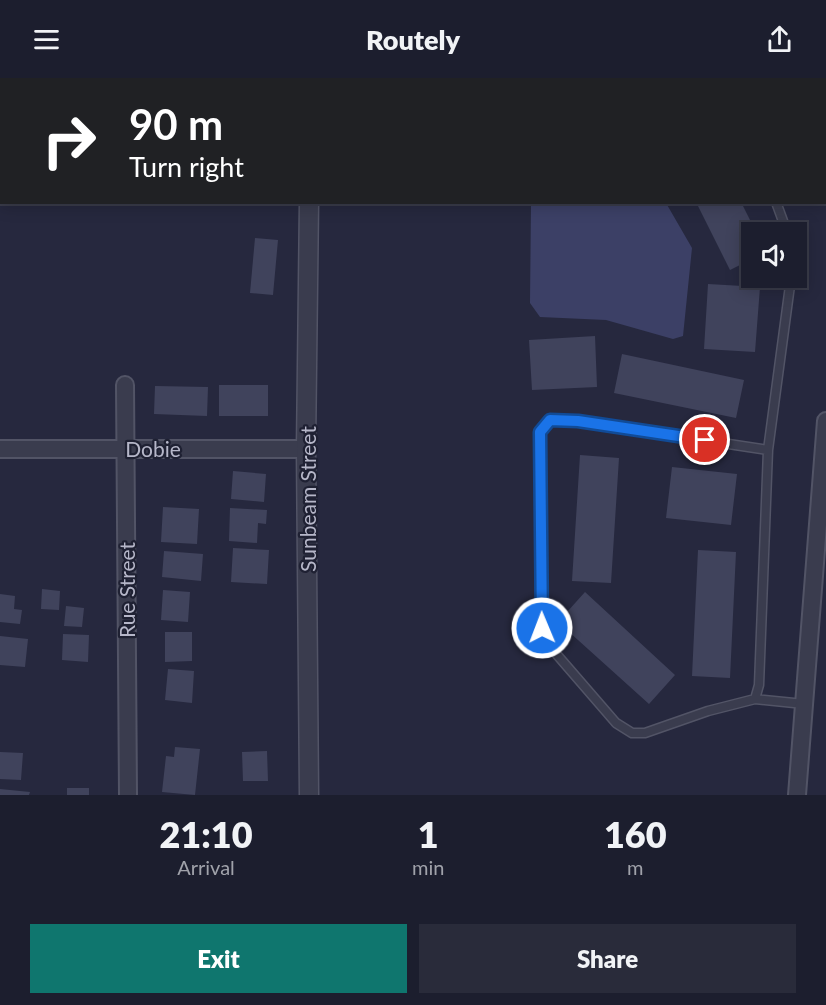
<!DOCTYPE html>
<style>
body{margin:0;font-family:Lato,sans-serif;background:#292b3a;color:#f1f3f6;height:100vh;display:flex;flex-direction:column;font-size:22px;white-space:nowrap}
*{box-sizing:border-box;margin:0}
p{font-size:20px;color:#a0a2aa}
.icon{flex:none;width:33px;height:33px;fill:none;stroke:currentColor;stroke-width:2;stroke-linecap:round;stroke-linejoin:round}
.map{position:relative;height:717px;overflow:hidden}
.details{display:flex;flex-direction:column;background:#1c1e2e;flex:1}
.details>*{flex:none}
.guide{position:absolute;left:0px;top:0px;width:826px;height:126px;box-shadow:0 3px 15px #0003,0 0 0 2px #3a3c4a;background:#202124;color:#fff;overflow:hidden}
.tools{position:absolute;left:741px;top:144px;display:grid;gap:12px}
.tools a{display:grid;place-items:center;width:66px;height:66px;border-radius:0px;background:#1c1e2e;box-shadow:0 3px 15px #0003,0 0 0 2px #3a3c4a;font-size:30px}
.pin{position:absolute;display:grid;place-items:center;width:51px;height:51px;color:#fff;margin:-26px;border:3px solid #fff;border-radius:50%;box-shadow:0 2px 6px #0007}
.me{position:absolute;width:66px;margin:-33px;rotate:359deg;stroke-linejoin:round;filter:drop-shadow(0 0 4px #0008)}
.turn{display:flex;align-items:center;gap:21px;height:126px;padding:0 30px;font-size:27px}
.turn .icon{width:78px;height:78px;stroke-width:2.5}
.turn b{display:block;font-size:42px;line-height:51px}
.eta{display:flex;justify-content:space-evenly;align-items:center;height:102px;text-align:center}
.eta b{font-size:36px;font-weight:800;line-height:42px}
.action{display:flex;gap:12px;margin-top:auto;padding:12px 30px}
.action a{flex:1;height:69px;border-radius:0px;background:#0f766e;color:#fff;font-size:24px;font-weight:800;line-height:69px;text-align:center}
.action a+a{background:#292b3a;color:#f1f3f6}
header{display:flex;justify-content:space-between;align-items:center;height:78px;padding:0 30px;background:#1c1e2e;font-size:27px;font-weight:800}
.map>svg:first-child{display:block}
</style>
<header><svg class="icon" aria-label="menu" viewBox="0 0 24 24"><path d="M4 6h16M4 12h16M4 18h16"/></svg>Routely<svg class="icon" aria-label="share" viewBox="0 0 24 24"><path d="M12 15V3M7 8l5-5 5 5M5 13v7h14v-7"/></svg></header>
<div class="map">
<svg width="826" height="717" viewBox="0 0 826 717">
<rect width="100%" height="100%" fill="#26283e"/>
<path fill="#3c4066" d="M531,125H666L692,170L683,258L673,261L606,242L540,239L530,225Z"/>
<path fill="#40435c" d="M696,124H741L756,154H752V181L730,192Z
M255,160L278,162L273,217L250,215Z
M708,206L760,209L755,274L704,271Z
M595,258L597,309L532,312L529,262Z
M622,276L744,302L736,340L614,315Z
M219,307H268V338H219Z
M155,308L208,309L207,338L154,336Z
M580,377L619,380L611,505L572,503Z
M672,389L737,396L731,447L666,440Z
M233,393L266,396L264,424L231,421Z
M163,429L199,431L197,466L161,464Z
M230,430L267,432L266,446L258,445L257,465L229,463Z
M233,470L269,472L267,506L231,504Z
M698,472L736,474L730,600L692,598Z
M164,473L203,476L201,503L162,499Z
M42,511L60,513L59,532L41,531Z
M163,512L190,514L188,544L161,542Z
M585,514L675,597L649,626L558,544Z
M0,516L15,518L14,531L22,532L20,546L0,544Z
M66,528L84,530L82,549L64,548Z
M165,554H192V583L165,584Z
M63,556L89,557L88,584L62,582Z
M0,558L28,561L25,589L0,587Z
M168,591L194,593L192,625L165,622Z
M175,669L200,671L195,717L162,714L166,678L174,679Z
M267,673L268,703H243L242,674Z
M0,674L23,675L21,702L0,701Z
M67,710H89V717H67Z
M0,711L30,714L29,717H0Z"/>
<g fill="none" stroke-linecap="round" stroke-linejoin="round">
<g stroke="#525466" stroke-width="11">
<path id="service" d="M558,0L559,2
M790,2V0
M776,124L787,154
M768,372L577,343L550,342L541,354L542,550L552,571L616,645L632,655H645L708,633L755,621L804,626
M755,621L759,607L768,372L791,200"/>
</g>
<g stroke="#525466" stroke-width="20">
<path id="minor" d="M125,307L128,717
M0,371H306
M797,717L826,343"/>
</g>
<g stroke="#525466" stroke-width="21">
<path id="tertiary" d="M316,2V0
M309,717L306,371L309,124"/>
</g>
<use href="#service" stroke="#3a3c4e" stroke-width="8"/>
<use href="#minor" stroke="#3a3c4e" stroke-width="16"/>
<use href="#tertiary" stroke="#3a3c4e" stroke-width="18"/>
</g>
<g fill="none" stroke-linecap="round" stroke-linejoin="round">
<g stroke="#114b97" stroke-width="15">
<path id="route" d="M542,550L540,354L550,342L578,343L705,362"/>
</g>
<use href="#route" stroke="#1a73e8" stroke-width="10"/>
</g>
<g text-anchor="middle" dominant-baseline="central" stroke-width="4.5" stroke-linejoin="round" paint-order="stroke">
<g font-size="21" fill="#b6b7c9" stroke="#1f2133">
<text x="153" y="370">Dobie</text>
<text transform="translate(307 421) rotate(-90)">Sunbeam Street</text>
<text transform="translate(126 512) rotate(-90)">Rue Street</text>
</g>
</g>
</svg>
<div class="tools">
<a><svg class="icon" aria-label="sound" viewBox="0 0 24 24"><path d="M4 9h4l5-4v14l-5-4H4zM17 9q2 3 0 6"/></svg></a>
</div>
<div class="pin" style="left:705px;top:362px;background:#d93025"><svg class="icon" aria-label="arrive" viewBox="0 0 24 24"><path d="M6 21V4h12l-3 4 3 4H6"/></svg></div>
<svg class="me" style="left:542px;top:550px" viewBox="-20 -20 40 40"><circle r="17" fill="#1a73e8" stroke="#fff" stroke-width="3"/><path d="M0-11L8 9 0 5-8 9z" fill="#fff"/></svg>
<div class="guide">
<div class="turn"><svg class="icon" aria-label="right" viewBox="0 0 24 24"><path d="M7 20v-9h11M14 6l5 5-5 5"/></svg><div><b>90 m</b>Turn right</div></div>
</div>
</div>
<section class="details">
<div class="eta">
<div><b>21:10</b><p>Arrival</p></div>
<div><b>1</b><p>min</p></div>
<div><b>160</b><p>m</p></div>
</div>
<div class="action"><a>Exit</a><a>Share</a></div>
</section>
